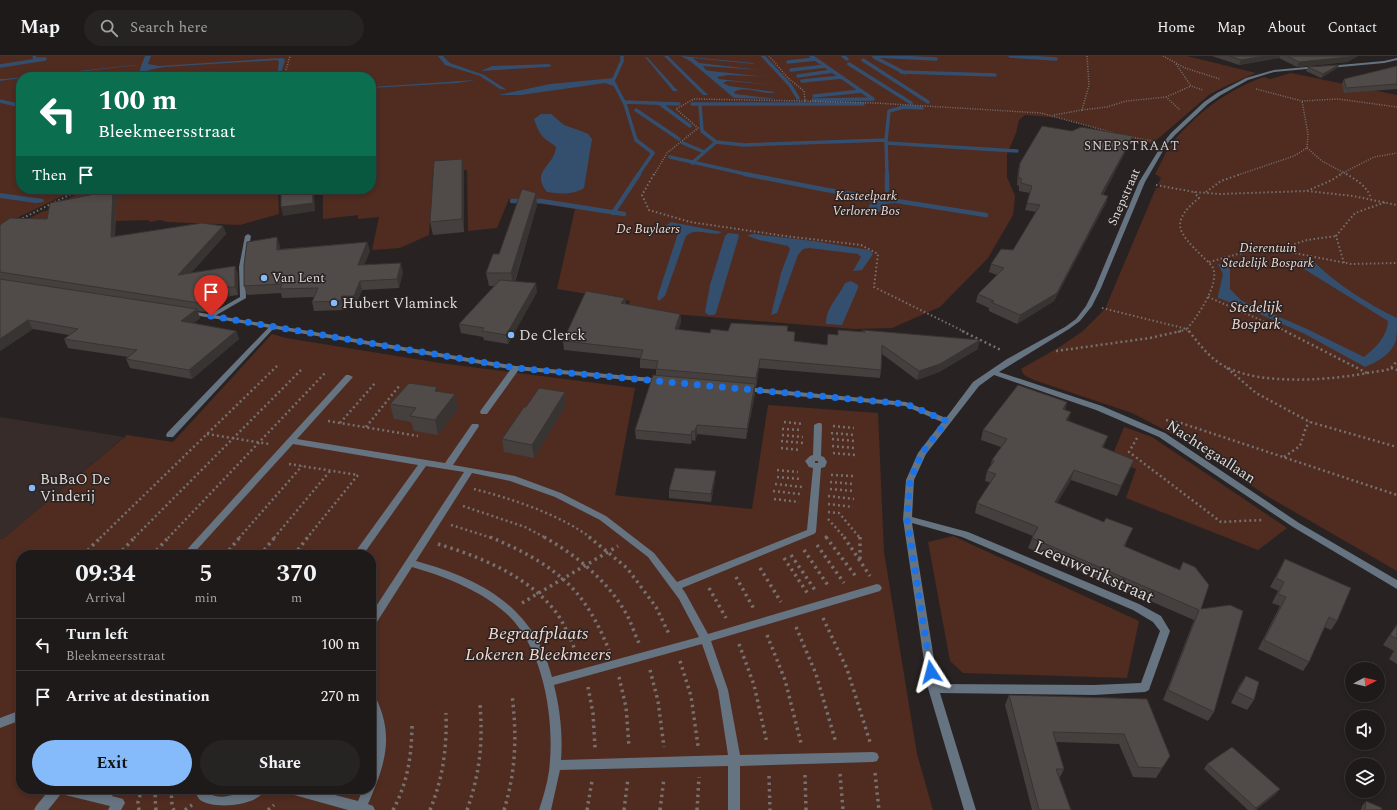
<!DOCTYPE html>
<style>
body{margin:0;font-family:Spectral,serif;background:#262323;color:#f1f3f6;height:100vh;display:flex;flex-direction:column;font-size:15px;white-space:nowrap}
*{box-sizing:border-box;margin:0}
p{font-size:13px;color:#a1a1a2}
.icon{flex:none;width:22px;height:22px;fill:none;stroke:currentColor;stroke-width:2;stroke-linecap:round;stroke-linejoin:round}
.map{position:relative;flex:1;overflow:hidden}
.details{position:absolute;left:16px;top:494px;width:360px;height:244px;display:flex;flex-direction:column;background:#1e1a1a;border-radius:16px;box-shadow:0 2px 6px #0003,0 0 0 1px #3c3839}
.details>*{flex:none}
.guide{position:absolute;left:16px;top:16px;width:360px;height:122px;border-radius:16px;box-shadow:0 2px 6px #0003,0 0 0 1px #3c3839;background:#0b6e4f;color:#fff;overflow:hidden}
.needle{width:26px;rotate:83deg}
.tools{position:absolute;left:1345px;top:606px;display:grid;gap:8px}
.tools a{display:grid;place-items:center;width:40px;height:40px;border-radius:50%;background:#1e1a1a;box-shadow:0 2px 6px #0003,0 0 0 1px #3c3839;font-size:20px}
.pin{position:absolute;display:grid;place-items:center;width:34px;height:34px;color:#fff;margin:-41px -17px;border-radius:50% 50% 50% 0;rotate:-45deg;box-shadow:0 0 4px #0007}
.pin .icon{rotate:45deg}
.me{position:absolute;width:44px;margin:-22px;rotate:351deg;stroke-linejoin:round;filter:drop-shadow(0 0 3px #0008)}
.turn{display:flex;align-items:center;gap:14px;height:84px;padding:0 16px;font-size:18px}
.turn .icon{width:52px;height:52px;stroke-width:2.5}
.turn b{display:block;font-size:28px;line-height:34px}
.then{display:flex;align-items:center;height:38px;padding:0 16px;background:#0003;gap:8px;font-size:15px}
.eta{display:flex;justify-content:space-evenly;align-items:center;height:68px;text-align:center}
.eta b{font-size:24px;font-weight:700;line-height:28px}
.button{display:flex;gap:8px;margin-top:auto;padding:8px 16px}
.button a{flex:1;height:46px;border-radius:24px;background:#85bbfb;color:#111;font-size:16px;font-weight:700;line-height:46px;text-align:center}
.button a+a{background:#262323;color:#f1f3f6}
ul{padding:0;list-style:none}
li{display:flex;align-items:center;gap:12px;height:52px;padding:0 16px;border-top:1px solid #3c3839}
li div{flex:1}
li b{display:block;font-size:15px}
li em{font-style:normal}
header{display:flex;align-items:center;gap:24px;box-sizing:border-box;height:56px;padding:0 20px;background:#1e1a1a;border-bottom:1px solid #3c3839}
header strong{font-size:19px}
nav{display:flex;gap:22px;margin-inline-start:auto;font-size:14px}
.search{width:280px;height:36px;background:#262323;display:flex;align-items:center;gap:10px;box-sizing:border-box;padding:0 14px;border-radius:22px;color:#a1a1a2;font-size:15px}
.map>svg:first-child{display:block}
</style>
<header>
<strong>Map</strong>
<div class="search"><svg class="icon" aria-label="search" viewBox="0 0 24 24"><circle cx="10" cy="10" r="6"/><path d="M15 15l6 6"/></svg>Search here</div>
<nav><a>Home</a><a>Map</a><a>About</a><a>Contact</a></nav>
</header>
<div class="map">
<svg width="1397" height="754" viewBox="0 0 1397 754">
<rect width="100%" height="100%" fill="#282322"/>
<path fill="#372c29" d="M0,361L124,381L4,482L0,483Z"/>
<path fill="#502b20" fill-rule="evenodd" d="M0,0H1187L1256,17L1228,29L1210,38L1152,88L1061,62L1025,59L1019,64L1016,77L1007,98V121L1015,140L1013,159L988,202L940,251L892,272L854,273L626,254L630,245L557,233L575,153L509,143L497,172L468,175L467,114L433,116L429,179L400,192L372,194L379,161L358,163V159L323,163V133H371V21H21V133H77L0,170Z
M1291,17L1397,39V515L1267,440L1184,384L1132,357L1034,324L1024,319L1021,313L1061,290L1083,275L1105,253L1156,132H1159L1160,129L1158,128L1161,122L1155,118C1160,110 1164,99 1169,91C1194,59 1226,34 1264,21L1270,23Z
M88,133H278L279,158L240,169L167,166L160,164L150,166L148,164L17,168L44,155L51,154L76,160L116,153V147L57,148Z
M272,278L286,282L440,307L635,332L615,439L621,440L752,453L768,349L878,357L884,496L917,698L933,754H0V483L4,482L127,379L173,386ZM21,499H371V733H21Z
M1124,371L1152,381L1287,472L1258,494L1126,442L1136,413L1111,403Z
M953,480L1139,565L1127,622L963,617L950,605L928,486Z"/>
<path fill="#344e6d" d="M145,0H151L148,8L159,10L283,2L285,4L280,20H277L279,6L277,4L164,11L149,14L142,21H137Z
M438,0H443L450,7L484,19L507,34L500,33L480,20L445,9Z
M664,0H668L708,39H703Z
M681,0L753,7L754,8L693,2L699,7L760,14L703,10L706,14L711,15L767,21L728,19L717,21L719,23L774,29L727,25L723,27L729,30L776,36C764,40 746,29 734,36L735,38L777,43L734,42L690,5Z
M645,1H647L678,35H673Z
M549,8L552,10L547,11L481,15L492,10Z
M134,9H138L34,21H21V22L0,25V23H4Z
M614,22L613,25L616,31L605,27L521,39H498L550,28Z
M476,24L457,27L371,32V31Z
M541,58H551L564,69L581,75L588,78L592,83L584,132C573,139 561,138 547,136C530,115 554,111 556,91C552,87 547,85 543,81C539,77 536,69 534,63Z
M0,137L43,143L44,146L36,147L0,142Z
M866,140L902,146L886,148L876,159L864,158L871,147Z
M671,166L722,176C712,182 697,170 686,180L665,240L659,245L657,242L679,174L666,170Z
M728,177L738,178L739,180L716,257L714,259H708L705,256L710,229L725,180Z
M754,178L813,185L869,194L873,198L862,214L853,215L861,201L858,198L809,192L803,193L798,199L777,257L771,259L781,217L790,193L788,190L759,184L748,180V179Z
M1299,203H1311C1336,228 1366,247 1397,262C1397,269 1397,278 1396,284C1392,298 1377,306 1365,311L1305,278L1246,252L1218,242V240L1223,218L1218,208L1232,207L1236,210L1230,211V233L1242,245L1305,272L1364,301C1376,291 1387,281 1388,265L1304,213Z
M851,225L858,229V232L842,269L826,268C825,253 839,240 845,227Z"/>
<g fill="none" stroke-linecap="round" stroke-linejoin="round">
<path stroke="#344e6d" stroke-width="3.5" d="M622,0V5L613,25L625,48L636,84L653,97L638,119
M763,0L790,29L798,42
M811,0L873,43
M843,0L847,3
M875,0L936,3
M1010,0L1056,3
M874,1L905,17
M863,4L928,46
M788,6L816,3
M849,8L911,47
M0,10L45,3H35L34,0
M791,14L825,10
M901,16L995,19
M798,20L833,15
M802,25L842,21
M814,40L862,35
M813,44L873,43
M0,45L21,50
M624,46L679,48
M659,47L690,70
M692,48H700L702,75L716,86L744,89L886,84L887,119
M700,48H863
M636,54L679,83
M886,84L889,55L904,51L922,52
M683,87L704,96
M886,87L1017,95
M670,101L750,119
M692,107L716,86"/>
<path stroke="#344e6d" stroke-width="4.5" d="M745,118L827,134L986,159
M887,118V134
M512,145H541L624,158
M613,157L639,118"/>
<path stroke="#757170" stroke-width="1.5" stroke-dasharray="1 1.5" stroke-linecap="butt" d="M1163,0L1185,12L1220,23
M1176,8L1191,30L1203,34
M284,21L290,0
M1256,33L1302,45L1338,43L1397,51
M1166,41L1191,30
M805,45L875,47L1041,57L1114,77
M1082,54L1107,51L1126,45L1166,41L1180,54
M1054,59L1082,54L1089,29L1087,0
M1130,81L1153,85
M1307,92L1322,105L1348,119
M654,119L667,97L698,72L676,53L694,43L805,45L804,35L788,22L769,0
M1238,119L1294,100L1307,92L1308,78L1302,45
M1339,119L1374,101L1397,97"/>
<path stroke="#757170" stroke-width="2" stroke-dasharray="1.5 2.5" stroke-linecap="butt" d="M654,118L642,139L649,154L690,166L785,180L861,189L878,198L874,231L965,276
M1346,118C1357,124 1368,131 1371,143
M1156,129L1194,136L1220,138L1307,135L1353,140L1397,149
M1307,135L1332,124L1341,118
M1206,136L1221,125L1241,118
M19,164L81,133
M1279,193L1307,184L1336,180
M1209,206L1256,193L1279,194L1351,208L1397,207
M1344,207L1336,180L1355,157L1386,146
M1208,241L1288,276
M1102,252L1187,273
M1178,276L1187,273
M1189,276L1187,273C1197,261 1220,228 1213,212C1211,208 1206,204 1203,201C1178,176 1169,167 1199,142L1194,136"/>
<path stroke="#757170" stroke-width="2.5" stroke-dasharray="2 3" stroke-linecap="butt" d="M962,275L1001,294
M1189,275C1199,288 1210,303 1226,311C1263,330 1333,324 1373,316C1378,315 1387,315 1391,312C1393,310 1395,307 1397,305
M1285,275L1367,317
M1056,295L1150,282L1181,275
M1227,312L1256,337L1310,366L1397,391
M1391,312L1397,314
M1166,364L1181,367L1397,439
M328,365L418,380
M784,366L804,368
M340,367L376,326
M833,370L854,372
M366,371L400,329
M782,373L802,374
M831,377L855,379
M207,378L269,388
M782,379L803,381
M1137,382L1129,396L1221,466L1262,464
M832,383L854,385
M781,385L803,387
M832,390L854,392
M781,392L800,394
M833,397L855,399
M1284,401L1300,390L1306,371L1310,366
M289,408L358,419L307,482
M777,414L798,416
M831,419L853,420
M777,421L801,423
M830,426L853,428
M775,428L802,431
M474,433C510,442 561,459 591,482
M830,433L854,435
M773,435L800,438
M828,440L854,443
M774,443L799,446
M828,448L853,451
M463,450L525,471L546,482
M828,456L839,457L860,482
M828,463L845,482
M451,469L492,482
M825,480L827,482
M100,482L277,310
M134,482L301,314
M168,482L325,317
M239,482L302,410
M274,482L330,415"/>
<path stroke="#757170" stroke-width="3.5" stroke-dasharray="2.5 4" stroke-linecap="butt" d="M490,481C524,495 561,514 583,545C594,560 602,577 609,594
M544,481C578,500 610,527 628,561C632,569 635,579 639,587
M589,481L627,512L656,551L669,578
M826,481L857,522
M844,481L870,520
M860,481V503
M438,488C481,501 531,521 558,559C567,573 573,589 579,604
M817,489L844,527
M804,494L829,531
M83,499L101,481
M118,499L135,481
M152,499L169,481
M225,499L240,481
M260,499L275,481
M294,499L308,481
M791,499L815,534
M784,502L808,538
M760,512L781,546
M736,521L754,553
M709,532L726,562
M522,547L618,490
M823,562L847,613L870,686
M796,571L816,618L836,687
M767,579L785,624L801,687
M739,588L754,629L767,687
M680,605L691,640L698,690
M650,614L658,645L664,691
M619,621L626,651L629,691
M588,631L593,657L595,692
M875,717L879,754
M840,718L843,754
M805,719L806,754
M769,720L770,754
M171,733L172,750L174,754
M139,754L138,746L142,733
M156,754L155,741L157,733
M185,754L192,749
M268,754L274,749
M393,754C408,726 412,698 412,666
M430,754C443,722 447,692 446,657
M467,754C480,717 483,687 480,648
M504,754C516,715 517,679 512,639
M587,754L592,725
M624,754L628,722
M660,754L664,722
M697,754L699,721"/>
<path fill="#667381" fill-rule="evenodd" d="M248,178L251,180L245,211L246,242L213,261H209V259L240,241L239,211L245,180Z
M273,268L276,270L275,271L173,381H167L166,379L167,377L271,269Z
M513,310H519L520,312L487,358H481L480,356L481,354Z
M346,319H349L353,321L297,383L445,407L472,368H478L479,370L453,409L515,420L561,437L606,460L654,497L677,526L807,474L813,412L809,411L805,405L810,400L813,399L814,369L818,367H821L822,369L821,400L824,401L827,406L825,411L821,412L816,476L814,478L682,532L686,538L708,578L877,528L880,529L882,532L880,535L711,585L728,634L740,699L873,696L877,697L879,701L877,705L873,706L740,710V754H728V710L560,714L551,754H539C543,741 547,729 549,715C555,667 545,596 509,560C483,535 446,521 412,511L375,569L371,570V558L464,416L426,410L363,499H353L418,409L293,388L192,499H182ZM815,405H818V407H815ZM472,417L510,425L555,441L600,464L648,501L679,543L699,581L552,621C533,550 481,523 416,505ZM702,588L718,634L728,699L561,704C563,679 560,653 554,629Z
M371,638L375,640C395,680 385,709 368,748L373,750L375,754H348L287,737L285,733H312L358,745L363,733H371V711L375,685L374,674L371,656Z
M21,654V664L0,672V662Z
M50,733H85L100,737L103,733H116L112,740L123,743L125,747L121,754H108L110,750L61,738L48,754H34L36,750Z
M194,733H206C215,748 238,737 250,733C255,732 261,733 266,733C258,750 214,754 200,744C197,741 196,737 194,733Z"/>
<path fill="#667381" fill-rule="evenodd" d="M1397,2V4L1384,7L1329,12L1327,11L1329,10L1384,5Z
M1318,10L1317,12L1274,16L1248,24L1221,39L1208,48L1175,79L1167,88L1145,126L1101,232L1092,250L1080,265L1069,273L999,316L1102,350L1165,377L1299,467L1397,524V533L1293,471L1159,381L1096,354L994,319L979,330L926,398L914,424L912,461L968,476L1139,548L1161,560L1170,575L1150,631L1149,634L1145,636L1094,639L940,637L976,754H964L928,632L903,463L906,424L918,397L942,366L905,350L744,335L740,333L744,331L906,346L946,362L973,326L1007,303L1065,271L1076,263L1086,250L1095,232L1139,126L1163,87L1171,77L1204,46L1217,37L1246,22L1274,14ZM912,467L962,481L1133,554L1153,566L1160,575L1141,627L1094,629L938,628Z
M190,255L516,310L663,323L667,325L663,327L516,314L188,258V256Z"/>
</g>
<path fill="#45403e" d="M1212,0H1358L1347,6L1297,11L1279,2L1239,9Z
M1339,9L1337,12L1321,22L1306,15L1308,11Z
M1397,10V33L1344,37L1342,28L1344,23Z
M1130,87L1103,139L1108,140L1106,147L1054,245L1017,268L989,255V252L976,246L978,238L997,219L989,216L991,208L1013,194L1036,156L1025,154L1030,137L1019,135V130L1017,129L1018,114L1020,107Z
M462,103L464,115V176L433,179L430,166Z
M97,133H117L115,180L223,170L226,178L191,217L235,210L238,219V239L230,240L208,256L197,255L200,262L194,267L236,275L239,283L192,323L130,312L126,303L128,301L68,292L64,283L69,279L33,273L0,295V169L47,163L95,138Z
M536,137L537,149L515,226L537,236L508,288L484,284L483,281L461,277L459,268L494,230H489L486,217L499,198Z
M367,186L370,195L364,209L403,216L399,232L362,234L356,248L345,249L343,254L314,255L312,246L314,241L282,242L281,237L247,239L244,230L280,190V193Z
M625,242L626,248L680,258L681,266L678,274L710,277L728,275H787L795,285L827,289L838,279L862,276V274L978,293L939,316L917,324L882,298L881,314L880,322L759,312L756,331H755V338L746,383L697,378L695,385L692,384L691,388L636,383L635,374L656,319V313L640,312V302L564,294L563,285Z
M438,335L458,353L438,379L414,375L411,366L394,363L390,348Z
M565,336L566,349L534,402L504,396L502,383L526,351Z
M1067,346L1065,354L1068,365L1108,380L1103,392L1130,413L1117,440L1071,424L1057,447L1128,482L1125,491L1179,514L1183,506L1201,553L1214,656L1208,665L1163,644L1194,564L1028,492L1033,480L975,457L977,447L991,427L985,425L987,415L990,411L992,404L1001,391L981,384L983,374Z
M715,423L711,446L669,442V434Z
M1285,503L1337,565L1331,574L1324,571L1309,606L1303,615L1258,593L1280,550L1272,547L1278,535L1270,531Z
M1397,568V608L1389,603L1394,595L1383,589Z
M1246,620L1254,644L1247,654L1231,647L1239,630Z
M1009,639L1147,643L1170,700L1156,722L1133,721L1119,688L1056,686L1064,713L1059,723L1071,754H1032L1005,649Z
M1207,708L1280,733L1276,738L1256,754H1248L1204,713Z
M1366,745L1381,754H1361L1362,750Z"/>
<path fill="#383432" d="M1265,0H1280L1279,2L1239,9L1241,4Z
M1352,0H1358L1347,6L1297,11L1299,6Z
M1339,9L1337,12L1321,22L1323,18Z
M1133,80L1130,87L1099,146L1101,138Z
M462,103L464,115V176L462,163Z
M113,133H117L114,189L111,181Z
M312,133H313L314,136L315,155L283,160L281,151Z
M536,137L537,149L513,230L511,217Z
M1108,140L1106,147L1054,245L1017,268L1020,259Z
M223,170L226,178L181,228L178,219Z
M277,181L280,190V202L277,194Z
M367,186L370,195L360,218L358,209Z
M401,207L403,216L399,232L397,223Z
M235,210L238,219V239L235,231Z
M360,225L362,234L356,248L354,240Z
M536,227L537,236L508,288L506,279Z
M226,231L230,240L208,256L205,248Z
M342,240L345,249L343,254L341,245Z
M625,242L626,250L621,247Z
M197,253L200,262L185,274L181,265Z
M680,258L681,266L675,282V273Z
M28,264L33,273L0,295V283Z
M236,275L239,283L192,323L189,314Z
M980,284L978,293L939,316L917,324L919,315Z
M760,303L759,312L756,331V322Z
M755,328V338L746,383L747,373Z
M565,336L566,349L534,402L532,389Z
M455,338L458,353L438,379L435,364Z
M1067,346L1064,356L1063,353Z
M1071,356L1068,365L1066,364Z
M697,369V378L695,385V375Z
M692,375V384L691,388V379Z
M1108,380L1104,390L1098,401L1102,391Z
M1134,404L1130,413L1117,440L1121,430Z
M1074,414L1071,424L1052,456L1055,446Z
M716,415L715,423L711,446V438Z
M1280,733L1276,738L1256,754H1254L1256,752Z"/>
<path fill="#504a48" stroke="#383432" d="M1229,0H1265L1241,4Z
M1287,0H1352L1349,1L1299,6Z
M1339,9L1323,18L1308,11Z
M1397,10V28L1346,32L1344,23Z
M1042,70L1072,75L1081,71L1133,80L1101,138L1108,140L1057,237L1020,259L991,246L994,245L978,238L1004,212L991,208L1001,193L1013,194L1040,149L1027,147L1032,130L1021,127V122H1018L1020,107Z
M462,103V163L430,166L434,105Z
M97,133H113L111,181L202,167L223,170L178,219L235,210V231H226L205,248L0,216V169L10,162L47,163L50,147L95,138Z
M281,133H312L313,147L281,151Z
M522,133L536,137L511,217H486L493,198H499Z
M277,181V194L367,186L358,209L401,207L397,223L360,225L354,240H342L341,245L312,246L318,232L280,233L282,228L244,230V209L247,186Z
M0,223L197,253L181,265L236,275L189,314L126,303L137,294L64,283L78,273L28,264L0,283Z
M500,224L536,227L506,279L482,275L484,272L459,268Z
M586,235L625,242L621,247L680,258L675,273L710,277L711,273L728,275L731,267L788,270L787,275L795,276L794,285L827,289L828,278L838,279V274L865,276L862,274L980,284L940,308L919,315L882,289L881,314L760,303L756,322L656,313L658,305L640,303L643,294L563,285Z
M653,319L755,328L747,373L697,369L695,375H692L691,379L635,374Z
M409,327L437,331L435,335L455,338L435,364L410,360L416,352L390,348Z
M1018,329L1067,346L1063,353L1071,356L1066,364L1108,380L1102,391L1134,404L1121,430L1074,414L1055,446L1104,466L1106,462L1133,472L1124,490L1180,514L1183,506L1195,511L1209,529L1201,553L1230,549L1243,555L1214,656L1168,634L1199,554L1032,482L1038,471L977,447L996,418L987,415L994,405L992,404L1007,383L983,374Z
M539,332L565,336L532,389L502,383L524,351H526Z
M675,412L716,415L711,438L669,434Z
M1285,503L1351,532L1337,565L1329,561L1309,606L1264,584L1286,541L1278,538L1284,526L1276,522Z
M1397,569V583L1390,579Z
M1246,620L1259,626L1254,644L1237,636Z
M1009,639L1147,643L1170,700L1162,712L1138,711L1124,678L1053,676L1064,713H1056L1071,754H1039Z
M1232,691L1280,733L1256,752L1207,708Z
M1366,745L1382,752L1381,754H1365Z"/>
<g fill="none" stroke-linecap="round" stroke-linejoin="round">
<path stroke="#1a73e8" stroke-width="7" stroke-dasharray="0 12.6" d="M211,260L516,312L906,348L947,365L922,397L910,424L907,463L931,616"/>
</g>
<g fill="#85bbfb" stroke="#282322" stroke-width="1.5">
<circle cx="264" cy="222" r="4"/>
<circle cx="334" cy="247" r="4"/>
<circle cx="511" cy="279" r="4"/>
<circle cx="32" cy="432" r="4"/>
</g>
<g text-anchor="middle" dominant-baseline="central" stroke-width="3" stroke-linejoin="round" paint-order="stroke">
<g font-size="13" letter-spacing="1" fill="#d1cac8" stroke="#282322">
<text x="1132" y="90">SNEPSTRAAT</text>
</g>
<g font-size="13" font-style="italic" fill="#f5d7cd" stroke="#282322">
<text x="866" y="140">Kasteelpark<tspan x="866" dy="15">Verloren Bos</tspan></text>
<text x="648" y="173">De Buylaers</text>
<text x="1268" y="192">Dierentuin<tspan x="1268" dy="15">Stedelijk Bospark</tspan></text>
</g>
<g font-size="13" fill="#dedad9" stroke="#282322">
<text transform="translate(1124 141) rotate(-66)">Snepstraat</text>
</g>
<g font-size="13" fill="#dedad9" stroke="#282322" text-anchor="start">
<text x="272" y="222">Van Lent</text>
</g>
<g font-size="15" fill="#dedad9" stroke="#282322" text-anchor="start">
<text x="342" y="247">Hubert Vlaminck</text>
<text x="519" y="279">De Clerck</text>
<text x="40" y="423">BuBaO De<tspan x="40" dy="17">Vinderij</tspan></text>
</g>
<g font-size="15" font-style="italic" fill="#f5d7cd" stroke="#282322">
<text x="1256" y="251">Stedelijk<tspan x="1256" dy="17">Bospark</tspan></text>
</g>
<g font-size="15" fill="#dedad9" stroke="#282322">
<text transform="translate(1211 396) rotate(33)">Nachtegaallaan</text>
</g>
<g font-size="18" fill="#dedad9" stroke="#282322">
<text transform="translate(1094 516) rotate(24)">Leeuwerikstraat</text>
</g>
<g font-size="18" font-style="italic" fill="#f5d7cd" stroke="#282322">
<text x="538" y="577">Begraafplaats<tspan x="538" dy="21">Lokeren Bleekmeers</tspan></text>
</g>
</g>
</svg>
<div class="tools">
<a><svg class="needle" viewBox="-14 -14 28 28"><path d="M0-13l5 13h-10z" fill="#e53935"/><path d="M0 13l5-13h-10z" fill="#a1a1a2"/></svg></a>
<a><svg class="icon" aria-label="sound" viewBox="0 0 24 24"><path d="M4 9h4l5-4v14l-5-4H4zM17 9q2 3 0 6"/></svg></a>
<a><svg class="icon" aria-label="layers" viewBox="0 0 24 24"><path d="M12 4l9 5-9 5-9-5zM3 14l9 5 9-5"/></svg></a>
</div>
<div class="pin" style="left:211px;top:260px;background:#d93025"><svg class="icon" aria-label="arrive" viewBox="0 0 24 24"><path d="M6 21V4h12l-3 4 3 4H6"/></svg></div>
<svg class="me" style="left:931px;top:616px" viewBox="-20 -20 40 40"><path d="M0-17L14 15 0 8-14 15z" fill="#1a73e8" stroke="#fff" stroke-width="4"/></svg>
<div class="guide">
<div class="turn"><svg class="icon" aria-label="left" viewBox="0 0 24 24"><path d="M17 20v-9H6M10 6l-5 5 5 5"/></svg><div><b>100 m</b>Bleekmeersstraat</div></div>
<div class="then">Then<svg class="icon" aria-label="arrive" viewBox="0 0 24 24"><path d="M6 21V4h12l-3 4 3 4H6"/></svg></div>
</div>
<section class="details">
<div class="eta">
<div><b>09:34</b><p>Arrival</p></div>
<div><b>5</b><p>min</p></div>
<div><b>370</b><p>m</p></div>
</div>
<ul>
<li><svg class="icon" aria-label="left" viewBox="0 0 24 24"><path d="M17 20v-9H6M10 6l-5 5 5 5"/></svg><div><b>Turn left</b><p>Bleekmeersstraat</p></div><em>100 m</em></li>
<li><svg class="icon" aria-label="arrive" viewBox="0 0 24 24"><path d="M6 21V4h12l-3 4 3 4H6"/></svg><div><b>Arrive at destination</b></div><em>270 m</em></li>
</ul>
<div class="button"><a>Exit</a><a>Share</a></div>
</section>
</div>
